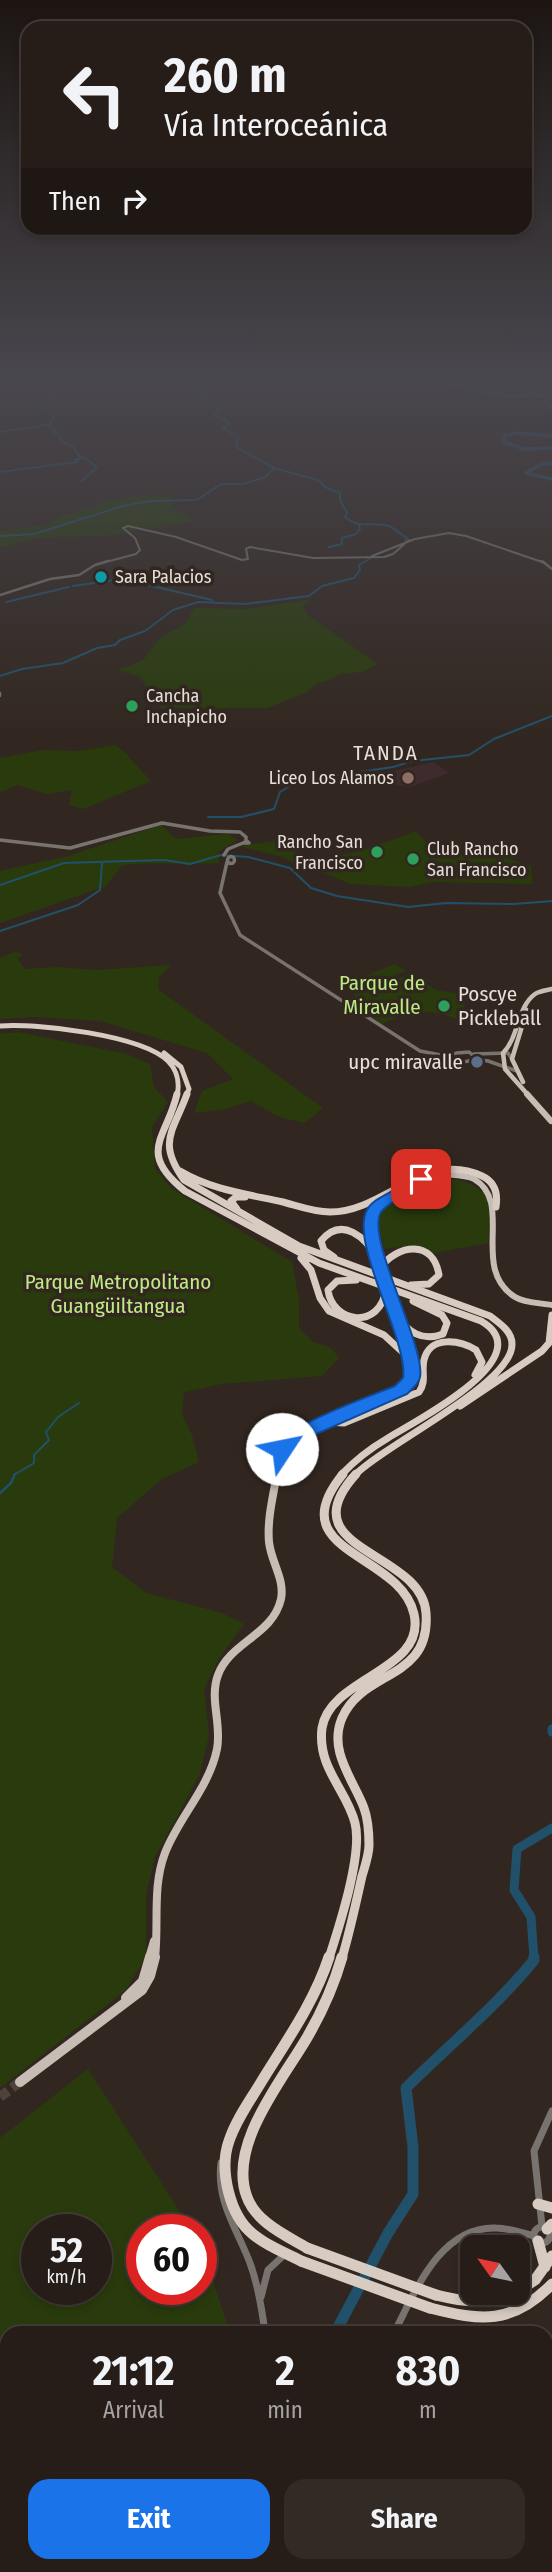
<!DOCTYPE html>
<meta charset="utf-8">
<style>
body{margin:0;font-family:"Fira Sans Condensed",sans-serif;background:#322a25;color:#f1f3f6;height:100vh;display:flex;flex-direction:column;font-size:26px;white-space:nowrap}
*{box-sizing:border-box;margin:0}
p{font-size:23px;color:#a4a2a2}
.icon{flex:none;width:38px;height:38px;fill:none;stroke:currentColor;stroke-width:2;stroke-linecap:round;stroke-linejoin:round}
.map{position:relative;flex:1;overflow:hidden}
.details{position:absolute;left:0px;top:2326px;width:553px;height:247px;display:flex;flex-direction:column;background:#261d18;border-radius:21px 21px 0 0;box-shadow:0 4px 10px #0003,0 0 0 2px #423b37}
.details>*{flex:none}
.banner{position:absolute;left:21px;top:21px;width:511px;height:214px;border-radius:21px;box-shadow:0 4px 10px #0003,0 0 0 2px #423b37;background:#261d18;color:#f1f3f6;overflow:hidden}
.needle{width:46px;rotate:303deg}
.tools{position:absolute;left:460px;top:2235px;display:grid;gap:14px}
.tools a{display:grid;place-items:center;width:70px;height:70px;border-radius:14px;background:#261d18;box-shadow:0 4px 10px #0003,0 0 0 2px #423b37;font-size:35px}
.speed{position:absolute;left:21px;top:2214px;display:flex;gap:14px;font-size:35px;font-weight:700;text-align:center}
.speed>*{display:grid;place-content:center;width:91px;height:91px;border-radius:50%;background:#261d18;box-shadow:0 4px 10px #0003,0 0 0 2px #423b37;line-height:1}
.speed small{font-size:18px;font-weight:400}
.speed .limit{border:10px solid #d22;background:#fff;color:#111}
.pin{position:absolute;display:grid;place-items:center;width:60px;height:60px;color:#fff;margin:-30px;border-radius:14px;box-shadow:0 4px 10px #0006}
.me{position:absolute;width:77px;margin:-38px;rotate:56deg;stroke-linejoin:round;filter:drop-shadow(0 0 5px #0008)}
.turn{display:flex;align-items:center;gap:24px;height:147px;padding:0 28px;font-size:32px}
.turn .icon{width:91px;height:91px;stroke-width:2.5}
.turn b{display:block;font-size:49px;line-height:60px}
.then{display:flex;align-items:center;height:66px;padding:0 28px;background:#0003;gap:14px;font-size:26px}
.eta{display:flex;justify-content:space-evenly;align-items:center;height:119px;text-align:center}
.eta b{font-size:42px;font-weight:700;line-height:49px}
.cta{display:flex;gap:14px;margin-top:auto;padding:14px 28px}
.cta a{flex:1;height:80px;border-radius:21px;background:#1a73e8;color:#fff;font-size:28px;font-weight:700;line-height:80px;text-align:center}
.cta a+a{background:#322a25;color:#f1f3f6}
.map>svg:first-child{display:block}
</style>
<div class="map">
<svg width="552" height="2572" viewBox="0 0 552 2572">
<rect width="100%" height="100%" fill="#322720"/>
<path fill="#3e2b2d" d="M433,762L449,773L410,787L394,785L376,775Z"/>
<path fill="#293b0d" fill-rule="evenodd" d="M173,494V507L195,521L152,529L127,525L137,531L115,535L38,538L0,548V531L46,525L64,515L107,501L134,496Z
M313,599L302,607L309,616L378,664L362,672L340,674L333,679L317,683L307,692L268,708H161L140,677L118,670L143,660L159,639L186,623L194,608L247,609Z
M116,745C130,756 139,769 151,781L83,809L69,805L72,790L47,794L18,785L0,792V758L43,750L78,751Z
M161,825L176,839L228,834L238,840L219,851V863C187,865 155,861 122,865L106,886L0,923V871L68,856Z
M415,831L426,842L461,843L531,866L532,884L432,882L409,887L350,884L325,873L304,870L284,857L239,846L282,840C290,846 300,855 310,858C328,863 397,840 415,831Z
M17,951L23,955L17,958L25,969L58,967L96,970L171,965L158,978L159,990L323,1108L305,1123L279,1117L251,1101L225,1109L194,1113L202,1091L233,1079L207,1053L100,1021L33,1017L0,1019V958Z
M395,964L406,971L396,975L399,978L412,974L415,980H423L435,990L462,994L468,1024C436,1008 414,1009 382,1024L357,1006L352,985L358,979Z
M18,1032L127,1054L150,1064L154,1087L168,1102L152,1127L155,1169L172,1189L292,1262L299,1299V1328L313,1342L331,1348L339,1358L322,1376L222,1384L184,1392L182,1415L192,1435L199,1462L162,1479L117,1518L112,1567L146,1593L222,1613L244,1624L220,1657L204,1689L209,1735L199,1776L155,1857L146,1895V1956L126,1990L0,2088V1034Z
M445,1178C466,1180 478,1185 491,1202L488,1243L434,1253L413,1245L384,1249L377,1220C389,1196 420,1184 445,1178Z
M88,2069L191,2229L142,2230V2289H201V2245L230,2333H7V2566H93L91,2572H0V2138ZM37,2230H96V2289H37Z
M546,2400L552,2404V2572H417V2566H546Z
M102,2566H315L316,2572H102Z"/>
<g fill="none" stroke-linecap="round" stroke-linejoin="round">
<path stroke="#21516a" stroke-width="2" d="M317,379L335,382
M432,382L444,378
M469,386L476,384L474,378
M545,395L552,394
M0,432L47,425
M274,468L318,480L325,487L340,493V500L347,513L345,517C359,529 370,522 386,525C394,527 400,534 407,538L405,541
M0,472L77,462L76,460L81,458L73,447L61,441L60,436L53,432L56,430L48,425L54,417L43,410L46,406L41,405L54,394L64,380L60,378
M82,481L97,467L83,457
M0,536L34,534L123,506L150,501L197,500L221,484H244L265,477L274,468L236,447L238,437L223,428L229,423L214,415L220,410L216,408L218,405L206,403L208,400L196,391L219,386L273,389L299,378
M329,547L342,544V538L356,534L360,529L359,525
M73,586L122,579L212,600
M6,602L69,587
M0,676L22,669L63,663L97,648L115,645L120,640L145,631L173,610L198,602L245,604L309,596L322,586L354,578L360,570L359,565L371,558
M208,817H241L274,809L280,792L298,781L393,767L413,761L469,755L494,739L552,716
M0,885L64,863L164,860L190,864L221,855L248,857L290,868L311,888L337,896L408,907L446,903L514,904L552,901
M0,931L78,905L100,890L102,863
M14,1475L34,1463V1455L49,1440L46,1432L58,1417L79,1403"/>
<path stroke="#21516a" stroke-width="2.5" d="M0,1493L11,1483L15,1474"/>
<path stroke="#21516a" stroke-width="3.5" d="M312,378H321
M363,378C390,388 401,380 427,381C454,383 480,392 507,396C523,397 534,390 549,398L544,405L552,407
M552,436L516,433L504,436V442L524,449L552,448
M552,463L540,465L526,473L552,479"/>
<path stroke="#21516a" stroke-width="9" d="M552,1729V1732
M534,1958L531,1917L514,1890L517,1849L552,1828"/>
<path stroke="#21516a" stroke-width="11" d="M335,2333L388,2233L413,2194V2147L406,2088C449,2045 496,2007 534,1960V1957
M353,2566L354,2572
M9,2572L34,2566"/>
<path stroke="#4d433c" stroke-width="10" stroke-dasharray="10 5" stroke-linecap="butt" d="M0,2097L20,2082"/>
<path stroke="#78736f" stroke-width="2" d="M372,556L415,539L449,533L466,536L545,563
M102,563L136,554L140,550L135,538L123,528L128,526L176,537L242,560L248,559L246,549L250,547L313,558L384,557L393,554L409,540"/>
<path stroke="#78736f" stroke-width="2.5" d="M542,561L552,569
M0,595L50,579L79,575L95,565L108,561
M0,693V696"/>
<path stroke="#78736f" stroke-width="3.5" d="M0,840L70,848L162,823L210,831L240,832L246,837V841
M247,841L249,843H243Z
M224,855L228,849L243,843
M227.5 860a3.5 3.5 0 1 1 7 0a3.5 3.5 0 1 1-7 0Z
M227,862L220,893L240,935L420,1051L456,1058
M469,1052L475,1057C469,1063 463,1063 456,1058L457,1053Z
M474,1054L508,1053L512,1059
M451,1055L457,1053
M474,1059L488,1061L517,1071"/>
<path stroke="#78736f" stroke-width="7" d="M221,2163C216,2201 237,2229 250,2263C258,2285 262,2309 265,2333
M542,2226L534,2151L552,2111
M534 2235a8 8 0 1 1 16 0a8 8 0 1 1-16 0Z
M261,2297L268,2270L284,2255
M394,2333C415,2292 440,2226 496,2228C509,2228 522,2233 534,2236
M324,2566L325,2572"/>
<path stroke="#c8bdb4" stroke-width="4.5" d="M523,1082L512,1059L527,1010
M529,1096L505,1069L503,1053C519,1037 517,1007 535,994C539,991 548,990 552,989"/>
<path stroke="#c8bdb4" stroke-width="6" d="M527,1094L551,1121
M442,1174C451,1175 467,1175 474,1179C515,1203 469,1268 515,1297C524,1303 541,1303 552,1305
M378,1256L371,1217L379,1205L412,1184
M277,1475L279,1458L288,1442L402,1390L412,1375L386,1288"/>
<path stroke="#c8bdb4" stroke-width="8" d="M149,1958L154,1941
M155,1958C159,1923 152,1887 165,1853C179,1817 209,1788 217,1749C222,1724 209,1699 218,1675C230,1642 273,1635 281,1599C285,1579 271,1562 269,1542C267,1520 273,1496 277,1474"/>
<path stroke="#c8bdb4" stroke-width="10" d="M126,1998L143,1981L150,1957
M20,2082L142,1990L150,1976L155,1957"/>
<path stroke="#d8ccc2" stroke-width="5" d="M0,1026C37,1023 141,1035 168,1061C177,1070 180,1083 177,1096
M164,1053L181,1067L189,1089L186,1096"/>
<path stroke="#d8ccc2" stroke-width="7" d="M177,1094C167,1138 136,1152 185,1191L319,1263L481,1321C543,1357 415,1421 388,1438C371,1448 355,1460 341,1475
M187,1094C173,1132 157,1142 184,1180L299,1246L490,1316C499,1323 512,1331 512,1344C513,1384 385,1444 355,1475
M180,1171C212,1190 247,1194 283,1202C298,1206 314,1212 330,1212C385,1212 424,1149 482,1176C495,1182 498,1194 496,1207
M237,1209L231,1201L236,1197H245
M334,1257L324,1250L321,1241C342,1215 366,1238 378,1259
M301,1258L311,1270L320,1298L329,1311L384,1335L409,1358
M380,1268C398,1244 433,1239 439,1275L429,1284L411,1285
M356,1280L337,1281L328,1290C332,1323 380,1331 386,1289
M396,1315C408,1332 422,1342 443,1334L447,1323L442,1315L413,1301
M460,1406L542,1351L549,1343L552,1315
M328,1422L344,1423L419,1392C427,1381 421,1372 424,1360C430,1335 460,1340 476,1350L482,1362L475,1375"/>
<path stroke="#d8ccc2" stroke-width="9" d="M329,1958C339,1927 363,1854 355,1823C347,1790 317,1768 322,1728C330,1677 427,1671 414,1614C400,1552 278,1553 343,1474
M342,1958C350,1931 356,1903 362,1876C365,1866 369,1855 369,1845C369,1833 368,1819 364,1808C353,1779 328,1751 342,1718C363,1669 431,1681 426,1613C422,1550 286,1551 356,1474"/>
<path stroke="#d8ccc2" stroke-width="11" d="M538,2204L552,2208
M547,2229L552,2224
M538,2241L545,2267
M307,2248C285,2235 256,2222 247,2197C227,2145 284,2078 308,2036C323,2010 334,1985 342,1957
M301,2261C286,2253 267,2246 254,2235C229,2216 219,2169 229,2141C236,2120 249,2102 260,2084C285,2043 314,2003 329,1957
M518,2291L535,2280L552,2256
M436,2295C464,2302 488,2305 515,2292
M430,2308C481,2321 512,2325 552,2284"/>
<path stroke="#c8bdb4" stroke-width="6" d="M381,1268L386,1288"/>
<path stroke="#d8ccc2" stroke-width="11" d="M307,2248L436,2295
M301,2261L430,2308"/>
</g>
<linearGradient id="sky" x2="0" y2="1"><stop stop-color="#1c1512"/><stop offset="0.51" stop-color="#49474e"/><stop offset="1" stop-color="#49474e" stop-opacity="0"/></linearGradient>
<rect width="552" height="738" fill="url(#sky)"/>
<path fill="#1a73e8" stroke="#114b97" stroke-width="2" d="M421,1175L428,1179L426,1182C416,1189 388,1202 381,1212C365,1237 426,1347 420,1377C419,1384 412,1389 407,1394L307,1438L288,1453H276L273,1449C289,1424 366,1398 395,1386L403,1378C409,1342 349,1243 367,1210C371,1201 384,1196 392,1191C401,1185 411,1177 421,1175Z"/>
<circle fill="#0f9aa8" stroke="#322720" stroke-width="2.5" cx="101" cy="577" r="7"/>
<g fill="#2e9e5b" stroke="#322720" stroke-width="2.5">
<circle cx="132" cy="706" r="7"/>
<circle cx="377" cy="852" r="7"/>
<circle cx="413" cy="859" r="7"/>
<circle cx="444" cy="1006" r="7"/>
</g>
<circle fill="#8d6e63" stroke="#322720" stroke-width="2.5" cx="408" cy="778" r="7"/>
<circle fill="#5c6f8a" stroke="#322720" stroke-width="2.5" cx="477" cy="1062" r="7"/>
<g text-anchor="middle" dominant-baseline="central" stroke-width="7" stroke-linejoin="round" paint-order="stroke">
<g font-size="18" fill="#e6dfda" stroke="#322720" text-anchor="start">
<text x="115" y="577">Sara Palacios</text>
<text x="146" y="696">Cancha<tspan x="146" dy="21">Inchapicho</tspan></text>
<text x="394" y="778" text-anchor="end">Liceo Los Alamos</text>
<text x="363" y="842" text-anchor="end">Rancho San<tspan x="363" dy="21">Francisco</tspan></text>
<text x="427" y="849">Club Rancho<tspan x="427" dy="21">San Francisco</tspan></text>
</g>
<g font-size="21" letter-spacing="2" fill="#e6dfda" stroke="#322720">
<text x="386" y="753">TANDA</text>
</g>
<g font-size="21" fill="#bdea82" stroke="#322720">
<text x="382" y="983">Parque de<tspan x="382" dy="24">Miravalle</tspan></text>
<text x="118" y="1282">Parque Metropolitano<tspan x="118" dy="24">Guangüiltangua</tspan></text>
</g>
<g font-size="21" fill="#e6dfda" stroke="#322720" text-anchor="start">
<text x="458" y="994">Poscye<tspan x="458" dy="24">Pickleball</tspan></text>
<text x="463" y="1062" text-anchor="end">upc miravalle</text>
</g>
</g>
</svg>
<div class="tools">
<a><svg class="needle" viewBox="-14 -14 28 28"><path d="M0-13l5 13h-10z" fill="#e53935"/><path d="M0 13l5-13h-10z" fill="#a4a2a2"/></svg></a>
</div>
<div class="speed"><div>52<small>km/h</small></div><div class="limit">60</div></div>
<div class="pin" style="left:421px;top:1179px;background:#d93025"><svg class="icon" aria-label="arrive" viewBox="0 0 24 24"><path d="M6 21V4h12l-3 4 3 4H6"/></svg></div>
<svg class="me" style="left:282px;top:1449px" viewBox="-20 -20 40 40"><circle r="19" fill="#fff"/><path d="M0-13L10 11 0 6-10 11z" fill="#1a73e8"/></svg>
<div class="banner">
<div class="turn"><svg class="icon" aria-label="left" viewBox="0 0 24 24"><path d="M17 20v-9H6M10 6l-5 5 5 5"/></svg><div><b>260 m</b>Vía Interoceánica</div></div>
<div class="then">Then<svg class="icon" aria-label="right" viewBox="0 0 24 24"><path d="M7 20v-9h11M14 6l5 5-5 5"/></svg></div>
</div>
<section class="details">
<div class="eta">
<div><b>21:12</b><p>Arrival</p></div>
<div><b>2</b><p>min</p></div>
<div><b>830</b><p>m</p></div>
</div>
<div class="cta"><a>Exit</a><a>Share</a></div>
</section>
</div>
